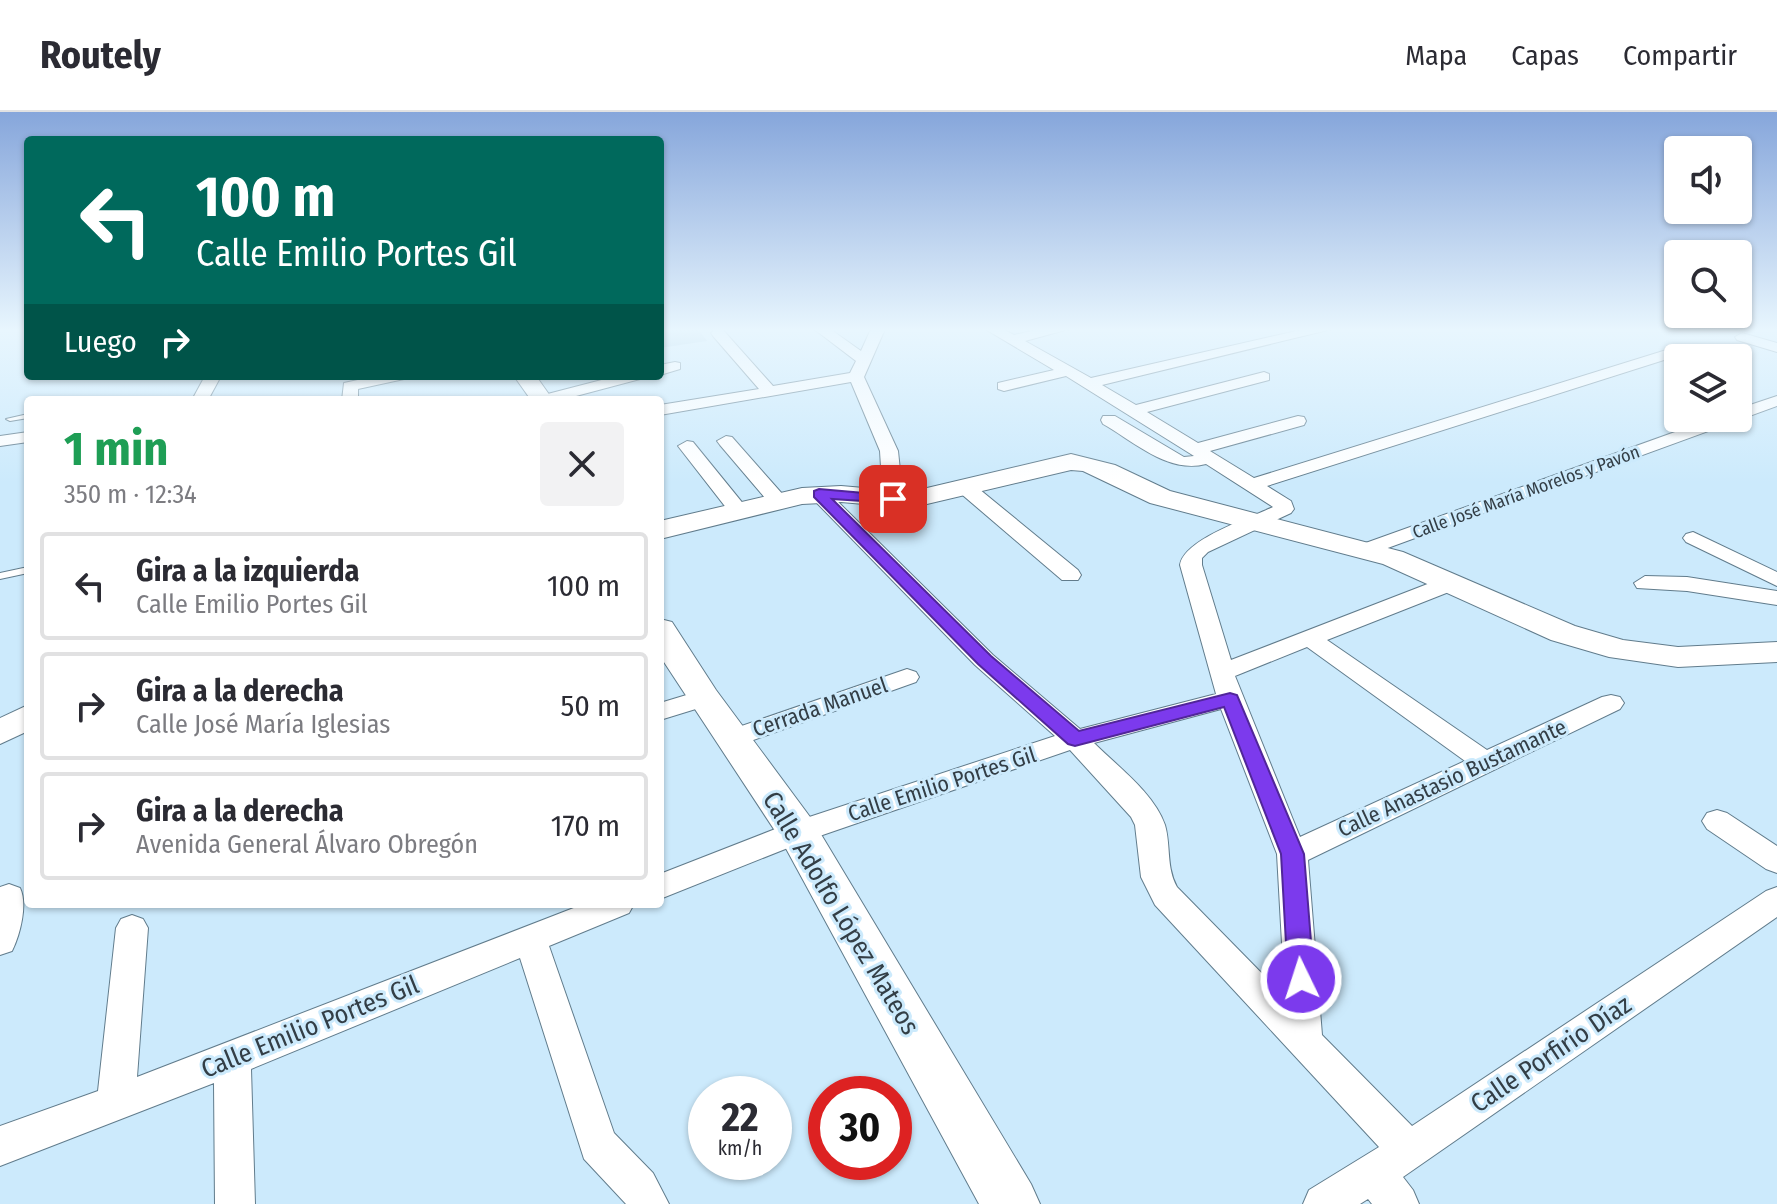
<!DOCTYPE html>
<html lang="es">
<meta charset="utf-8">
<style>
body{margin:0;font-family:"Fira Sans Condensed",sans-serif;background:#f2f2f3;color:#2b2b33;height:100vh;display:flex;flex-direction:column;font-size:30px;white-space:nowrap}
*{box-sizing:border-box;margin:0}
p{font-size:26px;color:#7c7c81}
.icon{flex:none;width:44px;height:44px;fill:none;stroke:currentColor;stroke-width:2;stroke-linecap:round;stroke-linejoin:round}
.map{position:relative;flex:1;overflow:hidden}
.sheet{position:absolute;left:24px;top:284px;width:640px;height:512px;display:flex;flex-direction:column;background:#fff;border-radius:8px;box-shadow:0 2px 6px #0004}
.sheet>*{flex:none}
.guide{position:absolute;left:24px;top:24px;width:640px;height:244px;border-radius:8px;box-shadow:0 2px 6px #0004;background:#00695c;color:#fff;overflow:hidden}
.controls{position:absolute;left:1664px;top:24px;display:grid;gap:16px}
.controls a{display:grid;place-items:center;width:88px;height:88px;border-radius:8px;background:#fff;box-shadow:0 2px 6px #0004;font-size:40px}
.speed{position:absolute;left:688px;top:964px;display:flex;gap:16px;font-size:40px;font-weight:700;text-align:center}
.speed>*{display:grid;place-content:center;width:104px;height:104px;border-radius:50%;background:#fff;box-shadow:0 2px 6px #0004;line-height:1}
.speed small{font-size:20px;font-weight:400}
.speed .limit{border:12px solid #d22;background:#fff;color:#111}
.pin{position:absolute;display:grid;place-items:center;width:68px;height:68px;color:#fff;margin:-34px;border-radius:16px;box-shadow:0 4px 12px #0006}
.me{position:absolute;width:88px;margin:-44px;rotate:356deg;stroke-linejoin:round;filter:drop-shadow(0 0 6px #0008)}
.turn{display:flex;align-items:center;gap:28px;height:168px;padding:0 40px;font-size:36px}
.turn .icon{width:104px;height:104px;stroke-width:2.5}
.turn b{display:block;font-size:56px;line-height:68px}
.then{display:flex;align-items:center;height:76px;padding:0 40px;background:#0003;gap:16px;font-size:30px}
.round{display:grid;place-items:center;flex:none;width:84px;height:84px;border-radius:8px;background:#f2f2f3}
.headline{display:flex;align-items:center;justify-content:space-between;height:136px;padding:0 40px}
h1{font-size:48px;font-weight:700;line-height:60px;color:#1e9e55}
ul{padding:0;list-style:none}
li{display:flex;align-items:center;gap:24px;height:108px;margin:0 16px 12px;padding:0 24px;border:4px solid #e1e1e2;border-radius:8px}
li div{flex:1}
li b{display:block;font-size:30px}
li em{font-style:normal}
header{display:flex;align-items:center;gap:48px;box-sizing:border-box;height:112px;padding:0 40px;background:#fff;border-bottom:2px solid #e1e1e2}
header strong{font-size:38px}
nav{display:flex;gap:44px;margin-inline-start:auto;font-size:28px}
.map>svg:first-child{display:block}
</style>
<header>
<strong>Routely</strong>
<nav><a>Mapa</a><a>Capas</a><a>Compartir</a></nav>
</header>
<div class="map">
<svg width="1777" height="1092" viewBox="0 0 1777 1092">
<rect width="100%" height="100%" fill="#cceafc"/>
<path fill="#a5cae0" d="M660,217H698L707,229L660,236Z"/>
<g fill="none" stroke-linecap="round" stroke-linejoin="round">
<g stroke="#617c8c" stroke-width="2">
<path id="service" d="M28,302V306L10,309L6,307Z
M28,455V461L0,467V461Z"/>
</g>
<g stroke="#617c8c" stroke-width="2">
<path id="minor" d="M814,217H830L861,239L871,217H885L864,265L898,339L903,387L900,391L893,393L883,387L880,339L851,270L660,303V293L759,277L713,224L711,221L716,217L723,218L773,274L850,261L856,249Z
M985,217H1003L1014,223L1041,217H1069L1025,229L1091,266L1305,217H1332L1102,273L1136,293L1264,260L1269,262V268L1147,300L1198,331L1298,304L1304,305L1306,309L1304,313L1210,339L1254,366L1676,235H1686V241L1267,374L1291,389L1294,397L1291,401L1208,440L1202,446V453L1231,548L1443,466H1459L1462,471L1459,476L1327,528L1487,638L1602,585L1611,583L1620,585L1624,591L1620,597L1308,748L1322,923L1412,1014L1766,779L1777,775V805L1403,1065L1413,1078L1419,1092H1372L1368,1087L1360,1092H1303L1309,1078L1379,1035L1155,793L1141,765L1135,713L1131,705L1070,638L808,728L660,787V762L788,712L1055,624L975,553L812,386L810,382L812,378H826L993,543L1080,617L1216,582L1180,453C1184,427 1250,406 1273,395L1206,352C1168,362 1135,330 1103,312L1101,308L1103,304H1115L1184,345L1194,344L1066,264L1004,279L998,277V271L1054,258ZM1307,535L1465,649L1300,725L1235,564ZM1221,597L1277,742L1285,885L1177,775C1166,755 1171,734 1165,713C1154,681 1117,654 1094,631Z
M1742,221L1777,231V240L1737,228L1735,225Z
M675,250L680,251V257L660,263V253Z
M205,264H221L208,288H192Z
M376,264H407L404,267L358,277V288H342L344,271Z
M617,264H643L640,267L561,288H534L536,285Z
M1777,284V294L1374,441L1367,443L1357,437L1360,433L1714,306H1738V297Z
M28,320V330L0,334V324Z
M726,324L732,325L785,385L788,389L785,393H771L720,333L717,329Z
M687,329L693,330L745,394L748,398L745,402H731L678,334Z
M966,370L973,372L1078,458L1081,463L1078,468H1062L959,380L957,376Z
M1693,420L1777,460V474L1686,430L1683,426L1686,422Z
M1645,464L1687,465L1777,479V493L1687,479L1637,476L1634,471Z
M907,557L916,560L919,565L916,570L742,632L733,635L724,632L720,626L724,620Z
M703,578L712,580L716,586L712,592L660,608V591Z
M1717,698L1727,701L1777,734V761L1766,757L1707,717L1702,709L1707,701Z
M9,772L20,776C28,792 20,823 12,839L0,843V775Z
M584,792H634L629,801L549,834L614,1021L653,1061L669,1092H626L584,1047L520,846L251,957L255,1092H215L214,971L0,1054V1014L98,979L116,816L121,807L132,803L143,807L148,816L137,965Z"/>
</g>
<g stroke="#617c8c" stroke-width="2">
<path id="tertiary" d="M28,593V619L0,632V606Z"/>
</g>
<g stroke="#617c8c" stroke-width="2">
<path id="secondary" d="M514,264H536L553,288H531Z
M1071,342L1115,353L1170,379L1403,440L1575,514L1623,528L1678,535L1777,530V550L1678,555L1609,545L1551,528L1383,452L1150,391L1083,359L1071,358L910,396L841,390L802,392L660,427V409L802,376L841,374L910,380Z
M660,507L672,510L716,578L813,709L1031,1072L1040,1092H979L783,731L660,544Z"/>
</g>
<use href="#service" fill="#fff" fill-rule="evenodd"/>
<use href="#minor" fill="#fff" fill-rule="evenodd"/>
<use href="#tertiary" fill="#fff" fill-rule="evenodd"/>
<use href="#secondary" fill="#fff" fill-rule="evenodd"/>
</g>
<linearGradient id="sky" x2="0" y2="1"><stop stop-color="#86a6db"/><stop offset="0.59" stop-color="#e8f6fe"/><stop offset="1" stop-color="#e8f6fe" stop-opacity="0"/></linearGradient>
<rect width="1777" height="370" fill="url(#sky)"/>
<path fill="#7c3aed" stroke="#51269a" stroke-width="2" d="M819,377L898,384L900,387L893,391L832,387L991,544L1079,619L1230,581L1237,583L1304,742L1314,867L1310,875L1301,878L1292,875L1288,867L1281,742L1224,595L1075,634L1068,632L978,552L814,385V379Z"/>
<g text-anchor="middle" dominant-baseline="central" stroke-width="6" stroke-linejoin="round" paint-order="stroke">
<g font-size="18" fill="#333e46" stroke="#cceafc">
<text transform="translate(1526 380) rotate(-20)">Calle José María Morelos y Pavón</text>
</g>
<g font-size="22" fill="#333e46" stroke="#cceafc">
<text transform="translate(820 595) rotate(-19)">Cerrada Manuel</text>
<text transform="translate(1452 666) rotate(-25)">Calle Anastasio Bustamante</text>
<text transform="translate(942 672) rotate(-18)">Calle Emilio Portes Gil</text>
</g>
<g font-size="26" fill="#333e46" stroke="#cceafc">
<text transform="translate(841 801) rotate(59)">Calle Adolfo López Mateos</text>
<text transform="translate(310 915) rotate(-22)">Calle Emilio Portes Gil</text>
<text transform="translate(1551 942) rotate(-34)">Calle Porfirio Díaz</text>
</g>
</g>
</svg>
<div class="controls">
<a><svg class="icon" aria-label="sound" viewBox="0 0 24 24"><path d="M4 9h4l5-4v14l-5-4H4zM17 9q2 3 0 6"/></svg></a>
<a><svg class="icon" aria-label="search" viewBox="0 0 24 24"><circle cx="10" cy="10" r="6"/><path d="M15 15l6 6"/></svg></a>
<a><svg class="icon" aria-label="layers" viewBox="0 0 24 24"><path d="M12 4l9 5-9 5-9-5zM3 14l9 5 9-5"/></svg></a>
</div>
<div class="speed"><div>22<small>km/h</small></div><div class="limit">30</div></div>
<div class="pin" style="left:893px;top:387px;background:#d93025"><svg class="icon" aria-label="arrive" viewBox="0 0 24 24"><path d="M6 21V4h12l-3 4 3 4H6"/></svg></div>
<svg class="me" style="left:1301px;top:867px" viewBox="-20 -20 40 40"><circle r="17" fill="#7c3aed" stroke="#fff" stroke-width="3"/><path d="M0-11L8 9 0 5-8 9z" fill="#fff"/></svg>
<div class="guide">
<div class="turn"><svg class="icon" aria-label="left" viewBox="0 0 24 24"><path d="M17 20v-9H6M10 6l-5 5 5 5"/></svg><div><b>100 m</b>Calle Emilio Portes Gil</div></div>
<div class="then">Luego<svg class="icon" aria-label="right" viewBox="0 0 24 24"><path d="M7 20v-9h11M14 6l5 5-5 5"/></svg></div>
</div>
<section class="sheet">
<div class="headline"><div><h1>1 min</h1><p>350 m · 12:34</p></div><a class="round"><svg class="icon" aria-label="close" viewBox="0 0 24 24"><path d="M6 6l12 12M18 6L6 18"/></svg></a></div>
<ul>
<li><svg class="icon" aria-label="left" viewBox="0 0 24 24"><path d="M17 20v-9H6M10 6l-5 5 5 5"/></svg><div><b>Gira a la izquierda</b><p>Calle Emilio Portes Gil</p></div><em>100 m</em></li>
<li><svg class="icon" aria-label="right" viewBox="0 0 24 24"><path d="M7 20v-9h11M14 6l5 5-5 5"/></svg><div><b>Gira a la derecha</b><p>Calle José María Iglesias</p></div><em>50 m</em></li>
<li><svg class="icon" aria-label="right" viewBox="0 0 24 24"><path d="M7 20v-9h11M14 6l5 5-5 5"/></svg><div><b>Gira a la derecha</b><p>Avenida General Álvaro Obregón</p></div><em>170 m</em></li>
</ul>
</section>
</div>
